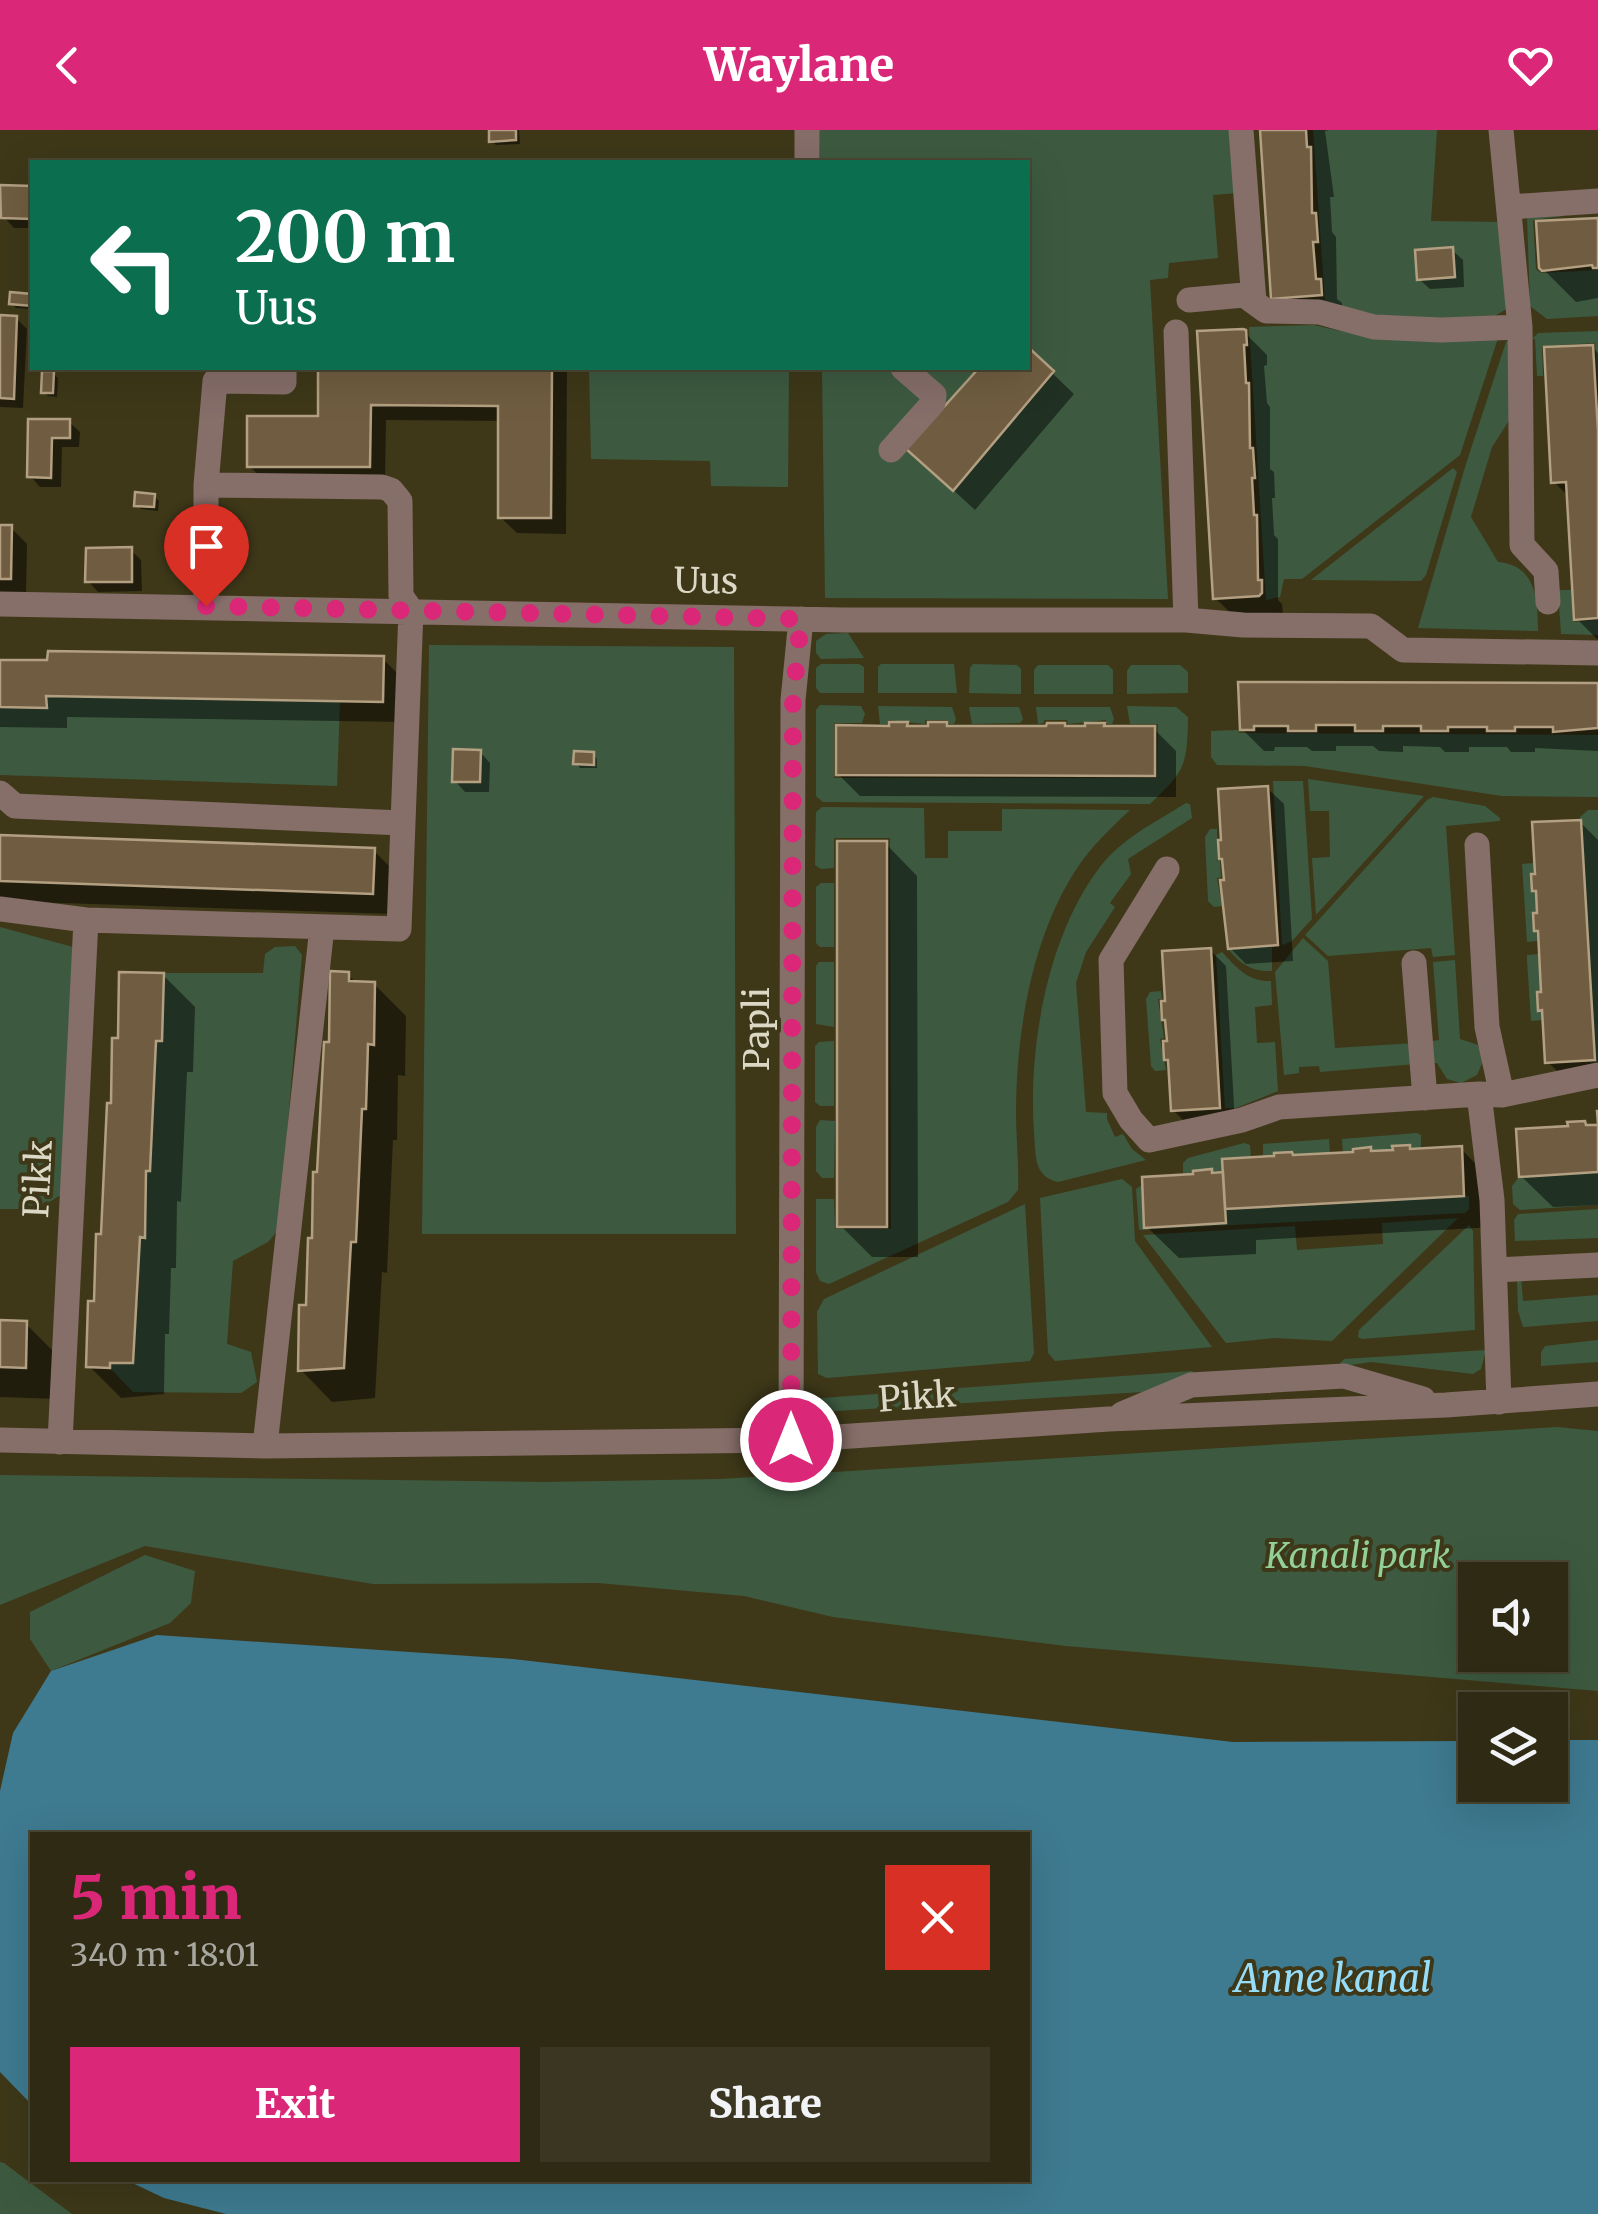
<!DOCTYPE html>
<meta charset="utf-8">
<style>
body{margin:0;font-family:Merriweather,serif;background:#3a3621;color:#f1f3f6;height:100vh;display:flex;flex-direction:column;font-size:38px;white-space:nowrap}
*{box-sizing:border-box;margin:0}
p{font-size:32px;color:#a7a7a0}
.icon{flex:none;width:55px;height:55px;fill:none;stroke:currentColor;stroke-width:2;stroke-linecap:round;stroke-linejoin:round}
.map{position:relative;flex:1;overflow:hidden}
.drawer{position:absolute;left:30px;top:1702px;width:1000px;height:350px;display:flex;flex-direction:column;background:#2e2a13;border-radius:0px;box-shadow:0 10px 40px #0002,0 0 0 2px #494633}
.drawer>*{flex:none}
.banner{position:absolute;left:30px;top:30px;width:1000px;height:210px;border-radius:0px;box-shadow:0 10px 40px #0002,0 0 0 2px #494633;background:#0b6e4f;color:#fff;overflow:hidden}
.buttons{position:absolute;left:1458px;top:1432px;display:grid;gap:20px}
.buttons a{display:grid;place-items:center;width:110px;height:110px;border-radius:0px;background:#2e2a13;box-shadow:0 10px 40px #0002,0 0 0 2px #494633;font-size:50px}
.pin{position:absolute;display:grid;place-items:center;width:85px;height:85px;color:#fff;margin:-102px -42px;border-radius:50% 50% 50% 0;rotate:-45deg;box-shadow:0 0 10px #0007}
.pin .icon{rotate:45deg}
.me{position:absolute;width:110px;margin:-55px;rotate:0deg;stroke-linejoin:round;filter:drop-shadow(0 0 8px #0008)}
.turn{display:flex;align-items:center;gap:35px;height:210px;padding:0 40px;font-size:45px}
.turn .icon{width:130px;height:130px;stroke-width:2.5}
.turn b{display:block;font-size:70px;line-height:85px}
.round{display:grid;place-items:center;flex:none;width:105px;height:105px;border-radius:0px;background:#3a3621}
.summary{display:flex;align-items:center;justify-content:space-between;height:170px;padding:0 40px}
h1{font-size:60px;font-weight:800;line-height:75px;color:#db2777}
.primary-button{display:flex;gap:20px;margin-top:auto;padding:20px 40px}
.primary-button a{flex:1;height:115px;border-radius:0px;background:#db2777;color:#fff;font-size:40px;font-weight:800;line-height:115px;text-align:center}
.primary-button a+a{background:#3a3621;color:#f1f3f6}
header{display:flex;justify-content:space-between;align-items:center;height:130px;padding:0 40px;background:#db2777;color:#fff;font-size:45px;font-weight:800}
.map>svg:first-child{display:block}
</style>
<header><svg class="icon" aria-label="back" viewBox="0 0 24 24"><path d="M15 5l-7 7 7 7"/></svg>Waylane<svg class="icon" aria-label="heart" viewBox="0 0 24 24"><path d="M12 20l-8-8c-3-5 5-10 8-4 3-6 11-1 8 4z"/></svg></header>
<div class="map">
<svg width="1598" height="2084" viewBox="0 0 1598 2084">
<rect width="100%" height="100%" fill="#3e3819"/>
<path fill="#3d5a40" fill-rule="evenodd" d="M819,0H1233L1237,63L1213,65L1218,128L1169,133L1168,148L1150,150L1168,469L825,468L822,238H1028V32H820Z
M1313,0H1437L1431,91L1503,92L1508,178L1483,193L1384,187L1325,172Z
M1564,82V86L1533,90L1536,139L1541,143L1598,140V186L1547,189L1530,176L1527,86Z
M1314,195C1374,211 1437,208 1499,205L1460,325L1302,449H1284L1280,467L1266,470L1249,197Z
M1598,201V256L1595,213L1542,216L1543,246H1537L1535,209H1532L1538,203Z
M1510,210L1512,286L1492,317L1471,387L1498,432C1536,435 1538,470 1538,501L1418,498L1466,334L1506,212Z
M589,238H789L788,357L711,356L710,331L591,329Z
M1453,338L1457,342L1426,445L1421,451L1311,450Z
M1558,460H1571L1573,492L1598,490V505L1561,504Z
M848,503L864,528L821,529L816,523V511L826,504Z
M429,515L734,517L736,1104H422Z
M821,534H859L864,537V563H820L816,558V538Z
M881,534H954L957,563H878V537Z
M973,534L1017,535L1021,539V564L969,563L970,538Z
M1038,535H1108L1113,540V564H1034V540Z
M1131,535H1180L1188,542V563L1127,564V541Z
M46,566L340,571L337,656L0,645V577H47Z
M820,575L861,576L865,584L862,593H834V648H1157L1158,594H1130L1127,576L1176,577L1188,587C1187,635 1186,640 1150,674L823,672L816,666V580Z
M878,576L952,577L956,589L954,594H949L948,590H925V594L888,590L887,594H880Z
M969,577H1019L1023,589L1020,593L972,594Z
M1036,577H1110L1114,589L1112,594H1107L1106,590L1068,594L1067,590H1044V593L1038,594Z
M1238,600L1239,603L1598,605V667L1502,666L1305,636L1217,635L1211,627V601Z
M1308,649L1424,666L1316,785L1312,728L1330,727L1329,681H1310Z
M1273,651H1303L1312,789L1291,812L1282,815Z
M1433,667L1485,676L1500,688V691L1446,696L1455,825L1433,827L1431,818L1328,826L1305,805L1427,670Z
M1186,673L1190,674L1192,688L1128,729L1131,744L1110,773L1115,777L1086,822L1076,853L1086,982L1107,983V989L1115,1007L1123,1004L1132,1019L1146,1030L1058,1052C1033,1046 1036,1025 1034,1003C1028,918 1047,806 1100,737C1122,708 1156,692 1186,673Z
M822,677L924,678L925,728H948V701H1002V679L1130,680C1113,696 1096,712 1082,731C1033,799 1016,900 1016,983C1016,1008 1019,1034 1018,1060L1008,1072L829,1154L820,1151L816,1142V1069H834L835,1099H891L890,708H834V738L821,739L815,735L816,682Z
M1588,680H1598V932H1595L1580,687Z
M1210,699H1217V731H1220L1221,747L1217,748L1222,776L1214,777L1208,771L1205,707Z
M1534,733L1532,760L1536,761L1537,783L1533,784L1538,811L1527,812L1522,734Z
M821,753H834V817H820L816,813V757Z
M0,797L84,820L72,1058L38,1079H0Z
M1303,808L1328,831L1335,918L1415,913L1416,934L1320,942L1319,936L1299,937V943L1284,945L1275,842Z
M295,816L302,825L279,1099L268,1112L233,1131L227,1214L251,1222L257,1252L241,1263L133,1262L110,1238V1233L133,1232L134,1173H138L140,1107H145L146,1041H150L156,911L162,910L164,843H263L265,824L275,817Z
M1272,816V841C1251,842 1241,834 1228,819Z
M1222,822C1236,837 1248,852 1271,851L1272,875L1255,877L1257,913L1275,912L1278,961L1236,978H1225L1216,825Z
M1539,824L1541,862L1537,863L1543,890L1531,891L1527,830V825Z
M1455,830L1460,909L1478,915L1483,931L1477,945L1461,953L1447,949L1437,933H1429L1428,912L1439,910L1433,832Z
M819,832H834V897L816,894V836Z
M1161,861L1162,869H1158L1164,908L1160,909L1166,940L1155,941L1151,936L1146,869L1150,862Z
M834,911V976H820L815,972V916L819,912Z
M820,990L835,991L834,1048H822L816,1041V997Z
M1417,1003L1421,1005V1018L1410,1019L1409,1015L1393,1016V1020L1371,1021V1018L1343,1023L1342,1009Z
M1329,1009L1330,1023L1293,1025L1292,1022H1274V1026L1263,1027V1014Z
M1244,1013L1250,1015L1251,1028L1223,1042L1193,1041V1044L1183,1045V1033L1188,1028Z
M1598,1042V1075L1520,1080L1513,1074L1512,1056L1519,1047Z
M1122,1049L1132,1057L1135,1111L1212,1217L1055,1231L1048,1223L1040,1068Z
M1142,1055L1144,1097L1225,1079L1469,1066V1079L1465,1083L1139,1100L1136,1059Z
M1025,1074L1034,1223L1030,1231L827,1248L818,1244L817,1182L824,1169Z
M1598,1079V1108L1515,1111L1514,1090L1518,1084Z
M1458,1088L1332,1211L1274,1208L1226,1213L1143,1105L1295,1096L1297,1120L1383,1114L1382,1093Z
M1469,1095L1473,1101L1475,1200L1362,1209L1358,1207L1359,1200Z
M1521,1147L1523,1171L1598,1165V1191L1523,1197L1518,1181L1517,1148Z
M1598,1210V1232L1541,1236V1222L1545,1216Z
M1486,1220L1481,1239L1473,1244L1371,1232L1337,1237L1344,1229Z
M1192,1241L1199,1247L1143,1262L820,1282L812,1279L808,1269Z
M1557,1297L1598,1301V1561L1066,1516L833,1487L744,1466L598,1453L373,1454L145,1416L0,1475V1345L544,1352L721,1349ZM1475,1450H1550V1525H1475Z
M145,1425L195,1441L191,1473L170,1493L51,1541L30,1509V1482Z
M0,2032L4,2033L72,2084H0Z"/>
<path fill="#3e7a90" d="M157,1505L513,1529L1233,1612L1475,1611V1655H1550V1610H1598V2084H226L164,2068L126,2050H1028V1705H32V1975L0,1942V1661L13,1603L51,1541Z"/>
<path fill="#0007" d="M491,0H519L520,14L496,15L492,11Z
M1262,0H1329L1325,1L1334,67H1330L1332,102L1336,107L1337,169L1342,173V186L1295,189L1274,167Z
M0,58L32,59V98H14L4,87V80H0Z
M1598,90V168L1576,172L1541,137Z
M1452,120L1463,130L1464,157L1430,159L1419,149Z
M12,165L32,167V179L16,178L11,173Z
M0,188H16L27,199L23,278L0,277Z
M1245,203L1267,225V235L1264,236L1267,273L1270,277V339L1274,342L1275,368H1272L1274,405L1278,409V470L1282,474L1283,485L1237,489L1215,468Z
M1592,217L1598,223V510L1576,488L1570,368L1554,352Z
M1028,220L1074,264L975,380L909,319L982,238H1028Z
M321,238H567L566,404L517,403L500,387L501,291L386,290L385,352H266L249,336L320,289Z
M53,244L58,248L57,267L48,266L43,262Z
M30,291L69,292L80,302L79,317H62L61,357H40L30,346Z
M154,366L159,371L158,381L141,379L137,375Z
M0,397L11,398L27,414L26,464H0Z
M131,420L141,430L142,461L98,462L88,451Z
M383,529L404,550V592L67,587V598L0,597V532Z
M1240,554L1598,556V621L1535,618V622H1511L1507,617H1469V622H1445L1440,617L1403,616V622L1379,621L1373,616H1336V621H1312L1307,617H1275L1274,621H1264L1242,599Z
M907,595L910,598L1068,599L1104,595L1107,599H1154L1176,621V667L860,666L838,644L891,598Z
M480,622L490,633L489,662H465L455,651Z
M593,624L597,629V638H580L576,633Z
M1267,658L1284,674L1293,831L1246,834L1230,818Z
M1580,692L1598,710V952L1569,953L1548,932L1545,884L1541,880L1544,864L1541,804L1536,800L1538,764L1534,760L1538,746Z
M0,707L374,721L396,743L394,784L0,771Z
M886,714L917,746L918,1127H872L840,1095Z
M1210,820L1226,836L1235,993L1189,996L1173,980L1170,933L1167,929L1168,893L1164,889L1167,873Z
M163,845L195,877L193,942H187L181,1072L177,1071L176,1138H171L169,1204H165L164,1264L121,1268L89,1236L113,976L120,911Z
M348,845L358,854H374L406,886L405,946L398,945L397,1010H393L387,1143L382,1142L375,1268L332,1272L301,1240L331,915Z
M1598,997V1075L1553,1077L1521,1046L1589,998Z
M1409,1018L1413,1021L1461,1019L1492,1050L1495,1097L1256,1110V1124L1179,1128L1147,1097L1226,1045L1295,1028L1356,1024L1370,1020L1374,1023Z
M0,1193H25L57,1225V1269L0,1267Z"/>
<path fill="#705d41" stroke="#b39f81" stroke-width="2.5" d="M489,0H516V10L489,12Z
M1260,0H1306L1307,17H1311L1312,83H1316L1318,112H1313L1316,149H1321L1322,165L1271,169Z
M0,55L32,56V89L1,88Z
M1598,88V138H1593L1592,135L1542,141L1539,138L1536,91Z
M1453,117L1455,147L1417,150L1415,120Z
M10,162L32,164V176L9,174Z
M0,185L17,186L14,269L0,268Z
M1243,199L1246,200L1247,215H1244L1246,253H1249L1250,318H1253L1255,348H1252L1254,385H1257L1258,450H1262V463L1259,466L1213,469L1197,201Z
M1593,215L1598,301V488L1574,490L1566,352L1551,353L1544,217Z
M1028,217L1054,241L953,361L906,319L979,238H1028Z
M318,238H552L551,388H498V276L371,275L370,337H247V286H318Z
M42,241H54L53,263H41Z
M28,289H70V308H52L51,348L27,347Z
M135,362L155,364L154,377L134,376Z
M0,395H12L11,449H0Z
M132,417V452H85L86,418Z
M48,521L384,526L383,572L46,566L47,578L0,577V530H47Z
M1238,552L1598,553V598L1553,602V597H1515V601H1487V597H1448V601H1421V596H1383V601H1355V595H1316V601H1288V596H1254V600H1240Z
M889,592H908L907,596H928V592H947V596H1046L1047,593H1065V596H1085V593H1105L1104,596H1155V646L836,645V595L889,596Z
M453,619L481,620L480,652H452Z
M574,621L594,622V635L573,634Z
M1268,656L1278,815L1228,819L1220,750H1224L1222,729H1219L1218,710H1221L1218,659Z
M1581,690L1595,930L1545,933L1542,880L1538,881L1537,862H1541L1538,801H1534L1533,783H1537L1536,761H1532L1531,744H1535L1532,692Z
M0,705L375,718L373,764L0,751Z
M837,711H887V1097H837Z
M1211,818L1220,978L1171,981L1168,930H1164L1163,911H1167L1165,890H1162L1161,871H1165L1162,821Z
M330,841L349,842V851L375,852L374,915L368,914L366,979H362L356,1112H351L344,1238L298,1241L299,1175H306L308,1108H312L313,1042H317L324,912H329Z
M119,842L164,843L162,911H156L150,1041H146L145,1108L140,1107L133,1233H110V1238L86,1237L88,1171H94L96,1104H101L107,973H111L112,908H118Z
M1597,981H1598V1042L1519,1047L1516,999L1568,996L1567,992L1585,991L1586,995H1598Z
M1410,1015V1019L1462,1016L1464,1066L1225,1079L1222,1029L1274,1026V1023L1292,1022L1293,1025L1353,1022V1019L1371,1017V1021L1393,1020L1392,1016Z
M1212,1039V1043L1223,1042L1226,1093L1144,1098L1142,1047L1193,1044V1041Z
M0,1190L27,1191L26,1238L0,1237Z"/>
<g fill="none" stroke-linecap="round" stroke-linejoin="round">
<path stroke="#866e69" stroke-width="25" d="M1241,0L1254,172
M1501,0L1520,197L1522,415L1546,441L1548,472
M807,32V0
M1509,77L1598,71
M1189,170L1244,165L1266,181L1319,182L1374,197L1441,200L1520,197
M1176,202L1186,490
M891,320L933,273L934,265L903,238
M0,474L843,490H1186L1243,495L1371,496L1403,520L1598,523
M206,476V355L215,251L284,252V238
M0,663L15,676L402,693
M1477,715L1487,897L1502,965
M1167,739L1111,830L1115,963L1131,990L1149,1010L1242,990L1279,977L1479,964
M0,779L86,790L399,799L411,480L401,466L400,371L391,360L382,357L206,355
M1414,833L1425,968
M1495,1140L1598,1135
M1499,1272L1492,1070L1479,964L1502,965L1598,945
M1122,1284L1191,1255L1344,1246L1423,1269
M0,1310L265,1316L791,1310L1109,1289L1446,1275L1598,1264
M791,1310L793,570L801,489
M60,1312L86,790
M265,1316L322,797"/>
</g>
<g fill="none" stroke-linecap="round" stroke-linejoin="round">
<path stroke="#db2777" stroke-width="18" stroke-dasharray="0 32.4" d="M206,476L801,489L793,570L791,1310"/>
</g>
<g text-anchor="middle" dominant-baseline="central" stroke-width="8" stroke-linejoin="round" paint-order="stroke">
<g font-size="35" fill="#dbd8c6" stroke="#3e3819">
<text transform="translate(706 451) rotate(1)">Uus</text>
<text transform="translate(757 899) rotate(-90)">Papli</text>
<text transform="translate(38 1049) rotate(-87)">Pikk</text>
<text transform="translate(917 1267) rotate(-4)">Pikk</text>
</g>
<g font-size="35" font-style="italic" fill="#92d098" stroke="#3e3819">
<text x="1358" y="1426">Kanali park</text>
</g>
<g font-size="38" font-style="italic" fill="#96ddfa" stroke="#3e3819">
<text x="1333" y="1848">Anne kanal</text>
</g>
</g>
</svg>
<div class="buttons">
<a><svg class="icon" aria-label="sound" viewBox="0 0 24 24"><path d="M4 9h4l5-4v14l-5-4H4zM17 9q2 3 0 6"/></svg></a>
<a><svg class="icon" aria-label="layers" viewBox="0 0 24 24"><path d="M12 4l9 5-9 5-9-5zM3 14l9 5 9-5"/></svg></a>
</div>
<div class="pin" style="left:206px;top:476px;background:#d93025"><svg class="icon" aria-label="arrive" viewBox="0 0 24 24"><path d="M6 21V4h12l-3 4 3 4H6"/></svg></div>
<svg class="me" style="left:791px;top:1310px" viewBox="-20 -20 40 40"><circle r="17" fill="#db2777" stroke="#fff" stroke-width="3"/><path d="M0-11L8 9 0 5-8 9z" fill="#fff"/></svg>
<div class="banner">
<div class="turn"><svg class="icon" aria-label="left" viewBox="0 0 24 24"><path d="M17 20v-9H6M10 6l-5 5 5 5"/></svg><div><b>200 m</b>Uus</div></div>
</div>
<section class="drawer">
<div class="summary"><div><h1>5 min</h1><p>340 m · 18:01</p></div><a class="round" style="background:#d93025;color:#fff"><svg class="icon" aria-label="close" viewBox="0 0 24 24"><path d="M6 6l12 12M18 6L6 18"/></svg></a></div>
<div class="primary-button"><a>Exit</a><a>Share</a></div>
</section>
</div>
